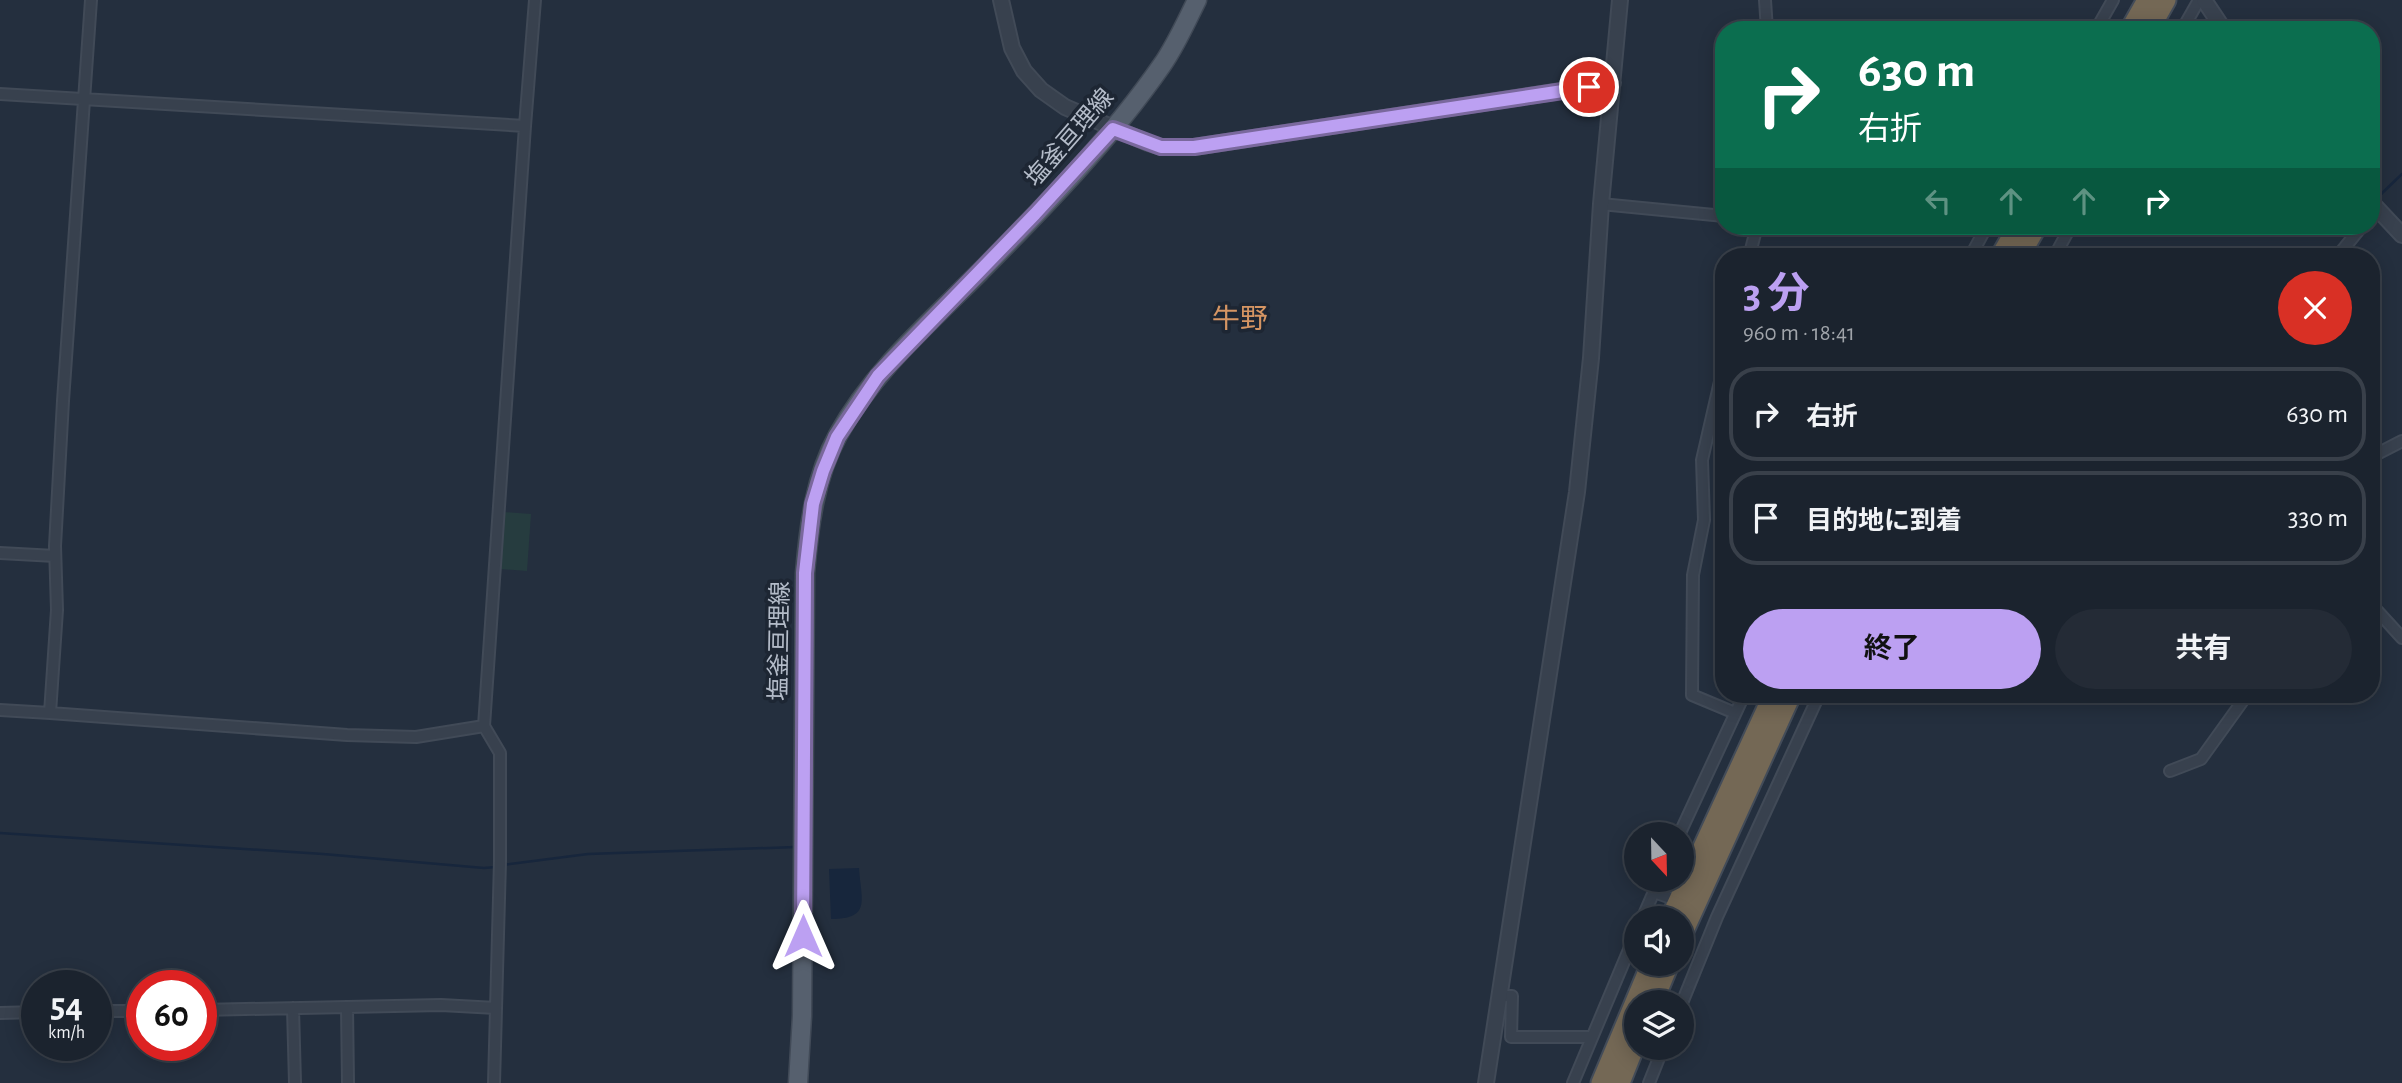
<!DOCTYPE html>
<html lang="ja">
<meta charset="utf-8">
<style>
body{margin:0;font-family:"Alegreya Sans","Noto Sans JP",sans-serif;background:#242b36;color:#f1f3f6;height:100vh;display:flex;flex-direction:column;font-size:26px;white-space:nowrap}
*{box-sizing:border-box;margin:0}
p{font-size:23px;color:#a0a4aa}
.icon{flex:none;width:38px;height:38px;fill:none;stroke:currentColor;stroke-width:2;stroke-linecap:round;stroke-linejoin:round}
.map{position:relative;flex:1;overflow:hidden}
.details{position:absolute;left:1715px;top:248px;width:665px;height:455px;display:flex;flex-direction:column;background:#1b232e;border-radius:28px;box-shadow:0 4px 18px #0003,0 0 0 2px #39404a}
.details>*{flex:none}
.guide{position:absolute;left:1715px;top:21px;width:665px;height:214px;border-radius:28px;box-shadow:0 4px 18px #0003,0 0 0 2px #39404a;background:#0b6e4f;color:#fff;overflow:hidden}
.needle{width:46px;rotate:158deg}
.buttons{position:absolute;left:1624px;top:822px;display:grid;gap:14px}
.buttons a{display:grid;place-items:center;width:70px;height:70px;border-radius:50%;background:#1b232e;box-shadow:0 4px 18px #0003,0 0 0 2px #39404a;font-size:35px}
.speed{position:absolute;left:21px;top:970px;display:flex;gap:14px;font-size:35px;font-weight:700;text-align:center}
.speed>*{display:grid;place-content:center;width:91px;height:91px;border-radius:50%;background:#1b232e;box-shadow:0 4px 18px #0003,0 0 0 2px #39404a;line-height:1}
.speed small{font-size:18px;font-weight:400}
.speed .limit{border:10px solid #d22;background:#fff;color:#111}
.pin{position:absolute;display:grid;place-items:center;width:60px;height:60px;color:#fff;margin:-30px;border:4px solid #fff;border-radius:50%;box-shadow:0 2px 7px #0007}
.me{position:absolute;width:77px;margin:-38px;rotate:0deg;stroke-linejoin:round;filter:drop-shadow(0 0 5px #0008)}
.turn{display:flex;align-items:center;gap:24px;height:147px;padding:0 28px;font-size:32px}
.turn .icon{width:91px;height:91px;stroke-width:2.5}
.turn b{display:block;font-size:49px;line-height:60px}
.lanes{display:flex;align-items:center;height:66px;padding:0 28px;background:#0003;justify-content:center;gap:35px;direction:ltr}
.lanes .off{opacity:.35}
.round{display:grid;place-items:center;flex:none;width:74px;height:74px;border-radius:37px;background:#242b36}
.headline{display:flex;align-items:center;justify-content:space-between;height:119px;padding:0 28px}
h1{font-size:42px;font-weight:700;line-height:52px;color:#bca0f2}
.action{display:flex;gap:14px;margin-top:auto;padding:14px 28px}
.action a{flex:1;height:80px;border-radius:42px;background:#bca0f2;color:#111;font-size:28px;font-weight:700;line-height:80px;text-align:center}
.action a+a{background:#242b36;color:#f1f3f6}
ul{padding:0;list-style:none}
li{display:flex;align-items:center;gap:21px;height:94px;margin:0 14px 10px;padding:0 14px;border:4px solid #39404a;border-radius:28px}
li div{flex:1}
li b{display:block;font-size:26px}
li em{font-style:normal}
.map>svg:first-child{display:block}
</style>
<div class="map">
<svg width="2402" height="1083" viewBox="0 0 2402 1083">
<rect width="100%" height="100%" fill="#242f3e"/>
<path fill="#263c3f" d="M504,512L531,514L527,571L500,569Z"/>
<path fill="#17263c" d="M859,868C861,900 872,919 831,919L829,869Z"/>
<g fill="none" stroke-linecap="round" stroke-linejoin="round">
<path stroke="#17263c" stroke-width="2.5" d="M2377,198L2402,174
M1842,702L1863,695
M0,833L323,854L484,868L496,867
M503,865L588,854L796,847"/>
<g stroke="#414a57" stroke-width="14">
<path id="minor" d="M91,0L63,401L55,546L57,610L50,713L347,735L416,737L484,726
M1765,0L1767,30
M2096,30L2113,0
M2182,30L2199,0
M0,94L525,126L484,726L500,753V861L494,1083
M525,126L535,0
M1601,204L1724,216
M1749,257L1757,226
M1970,257L1987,226
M2054,257L2071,226
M2337,257L2362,226
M1724,364L1702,460L1704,520L1693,575L1692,695L1735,713
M2371,457L2402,441
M0,553L55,556
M2371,604L2402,638
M0,710L50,713
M2170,771L2201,759L2247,695
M1679,835L1744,695
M1654,892L1668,897
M1642,919L1659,880
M1500,996H1512L1511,1037H1591
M1682,1003L1717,917L1819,695
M347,1007L348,1083
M293,1008L295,1083
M201,1010L441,1005L496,1008
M96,1011H142
M0,1013L37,1012
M1573,1083L1636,933
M1649,1083L1663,1048"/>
</g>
<g stroke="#414a57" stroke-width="18">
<path id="tertiary" d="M1001,0L1012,48L1024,71L1041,90L1065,107L1148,143L1161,147H1194L1613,83
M2204,0L2224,30
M2371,202L2402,235
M1486,1083L1577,492L1591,358L1601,204L1620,0"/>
</g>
<g stroke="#414a57" stroke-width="21">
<path id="primary" d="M798,1083L802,1016L805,573C809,525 815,477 838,435C873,371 929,323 980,272C1044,207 1110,140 1162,65C1176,45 1186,22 1197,0"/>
</g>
<g stroke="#434c59" stroke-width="23">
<path id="motorway" d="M2130,30L2147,0
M2149,30L2166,0
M2000,257L2018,226
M2019,257L2037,226
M1670,919L1773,695
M1682,935L1791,695
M1653,1003L1669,964
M1601,1083L1651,964
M1620,1083L1636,1043"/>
</g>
<use href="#minor" stroke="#38414e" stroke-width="10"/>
<use href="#tertiary" stroke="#38414e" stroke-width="14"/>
<use href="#primary" stroke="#56606e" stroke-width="18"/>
<use href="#motorway" stroke="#746855" stroke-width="19"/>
</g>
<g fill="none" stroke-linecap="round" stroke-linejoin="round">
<g stroke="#7a689d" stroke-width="18">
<path id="route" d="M803,936L805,573L813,504L823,471L837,437L878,376L1035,214L1113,129L1161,147H1194L1589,87"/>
</g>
<use href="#route" stroke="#bca0f2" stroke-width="12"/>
</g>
<g text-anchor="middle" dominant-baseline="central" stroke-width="7" stroke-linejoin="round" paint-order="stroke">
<g font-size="24" fill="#b4bcc9" stroke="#1d2633">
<text transform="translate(1070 138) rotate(-49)">塩釜亘理線</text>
<text transform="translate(780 641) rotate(-89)">塩釜亘理線</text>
</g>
<g font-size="28" fill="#d59563" stroke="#1d2633">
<text x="1240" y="320">牛野</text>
</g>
</g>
</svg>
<div class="buttons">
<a><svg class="needle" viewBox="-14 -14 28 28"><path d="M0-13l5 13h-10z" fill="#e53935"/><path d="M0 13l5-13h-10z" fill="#a0a4aa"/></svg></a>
<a><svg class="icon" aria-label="sound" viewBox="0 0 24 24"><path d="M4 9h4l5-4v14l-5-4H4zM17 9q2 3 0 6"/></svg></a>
<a><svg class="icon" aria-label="layers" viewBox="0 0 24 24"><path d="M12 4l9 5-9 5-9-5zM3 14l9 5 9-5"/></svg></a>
</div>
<div class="speed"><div>54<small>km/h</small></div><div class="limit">60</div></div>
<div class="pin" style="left:1589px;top:87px;background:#d93025"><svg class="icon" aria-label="arrive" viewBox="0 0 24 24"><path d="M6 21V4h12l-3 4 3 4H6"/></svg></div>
<svg class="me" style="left:803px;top:936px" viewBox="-20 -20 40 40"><path d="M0-17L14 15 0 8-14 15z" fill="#bca0f2" stroke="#fff" stroke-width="4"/></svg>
<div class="guide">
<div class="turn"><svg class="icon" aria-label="right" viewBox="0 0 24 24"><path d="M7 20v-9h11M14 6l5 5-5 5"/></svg><div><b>630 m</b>右折</div></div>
<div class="lanes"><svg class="icon off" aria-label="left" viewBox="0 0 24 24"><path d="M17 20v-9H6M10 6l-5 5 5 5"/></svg><svg class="icon off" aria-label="ahead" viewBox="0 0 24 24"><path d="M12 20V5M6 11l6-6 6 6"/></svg><svg class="icon off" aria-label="ahead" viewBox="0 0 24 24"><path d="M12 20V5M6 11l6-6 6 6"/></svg><svg class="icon" aria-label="right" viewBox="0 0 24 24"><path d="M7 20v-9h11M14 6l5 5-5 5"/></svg></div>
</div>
<section class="details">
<div class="headline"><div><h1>3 分</h1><p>960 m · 18:41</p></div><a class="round" style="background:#d93025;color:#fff"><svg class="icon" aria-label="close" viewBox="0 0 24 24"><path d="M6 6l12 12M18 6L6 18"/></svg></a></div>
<ul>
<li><svg class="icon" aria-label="right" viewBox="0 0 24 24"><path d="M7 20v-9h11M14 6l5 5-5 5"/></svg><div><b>右折</b></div><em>630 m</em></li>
<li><svg class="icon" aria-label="arrive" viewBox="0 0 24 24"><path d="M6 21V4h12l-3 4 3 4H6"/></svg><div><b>目的地に到着</b></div><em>330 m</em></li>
</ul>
<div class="action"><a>終了</a><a>共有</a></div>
</section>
</div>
